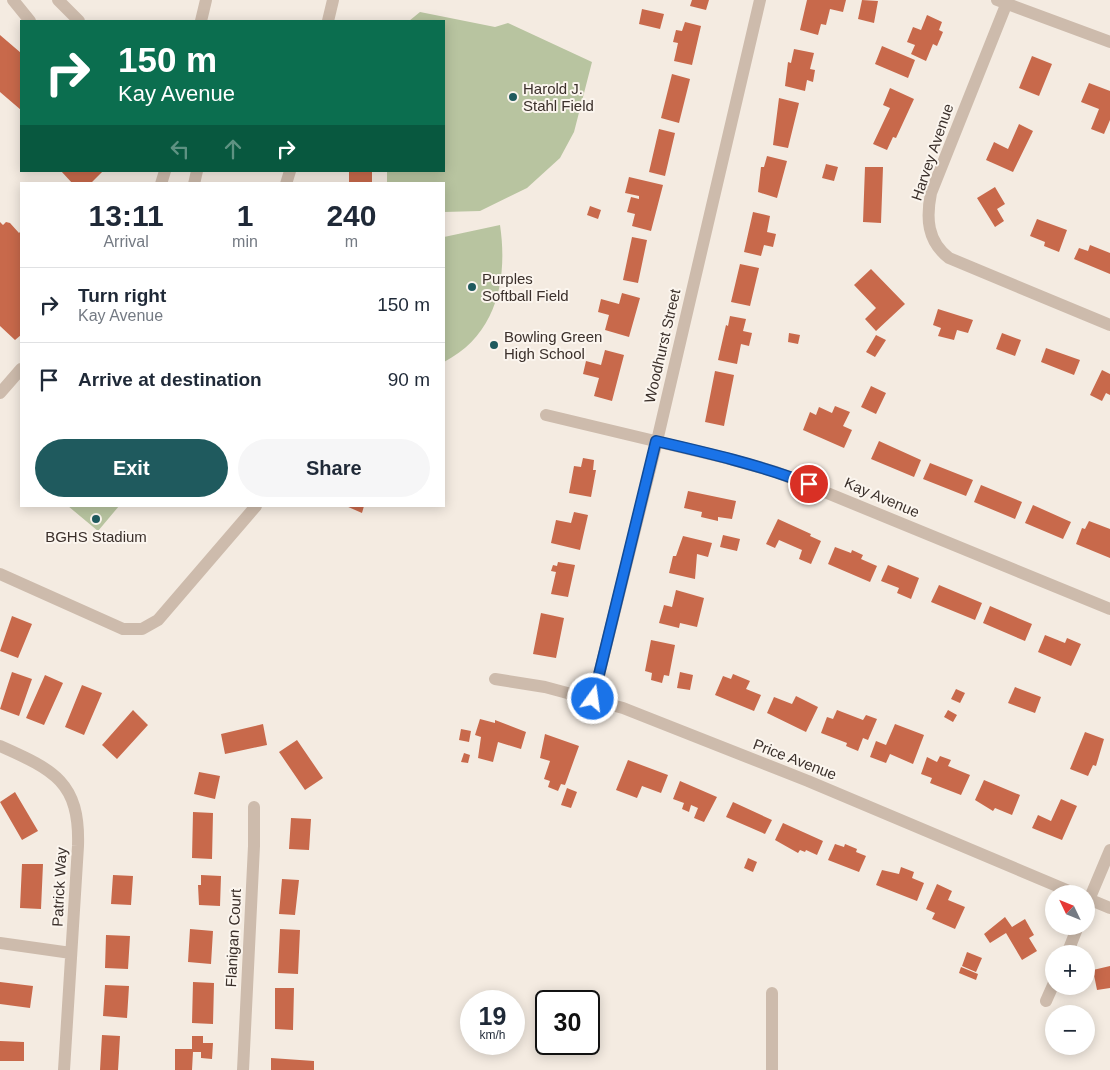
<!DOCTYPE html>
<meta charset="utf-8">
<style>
body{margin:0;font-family:Arial,sans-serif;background:#f6f6f7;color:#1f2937;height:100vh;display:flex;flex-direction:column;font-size:19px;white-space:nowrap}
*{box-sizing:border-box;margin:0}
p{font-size:16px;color:#747a83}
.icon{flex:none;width:28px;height:28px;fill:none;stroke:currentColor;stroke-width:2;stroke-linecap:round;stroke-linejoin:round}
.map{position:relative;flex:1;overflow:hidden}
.details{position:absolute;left:20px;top:182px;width:425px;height:325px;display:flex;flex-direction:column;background:#fff;border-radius:0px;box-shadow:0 2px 12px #0003}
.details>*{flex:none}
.hud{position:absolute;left:20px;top:20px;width:425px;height:152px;border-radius:0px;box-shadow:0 2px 12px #0003;background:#0b6e4f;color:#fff;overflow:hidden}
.needle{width:32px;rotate:313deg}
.controls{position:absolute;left:1045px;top:885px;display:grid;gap:10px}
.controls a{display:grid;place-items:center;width:50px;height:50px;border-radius:50%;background:#fff;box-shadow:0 2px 12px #0003;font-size:25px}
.speed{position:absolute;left:460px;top:990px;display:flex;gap:10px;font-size:25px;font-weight:700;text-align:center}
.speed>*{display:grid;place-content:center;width:65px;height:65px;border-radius:50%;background:#fff;box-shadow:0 2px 12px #0003;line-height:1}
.speed small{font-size:12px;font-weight:400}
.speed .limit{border:2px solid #111;border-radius:8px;background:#fff;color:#111}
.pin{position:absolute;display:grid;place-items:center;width:42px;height:42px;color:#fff;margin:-21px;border:2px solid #fff;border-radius:50%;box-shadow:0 1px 5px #0007}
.me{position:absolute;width:55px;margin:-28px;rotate:14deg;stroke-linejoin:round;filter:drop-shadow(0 0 4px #0008)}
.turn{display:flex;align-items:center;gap:18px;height:105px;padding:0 15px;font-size:22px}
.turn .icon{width:65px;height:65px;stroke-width:2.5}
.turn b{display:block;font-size:35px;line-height:42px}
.lanes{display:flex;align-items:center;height:48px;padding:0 15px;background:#0003;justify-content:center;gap:25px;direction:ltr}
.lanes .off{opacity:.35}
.eta{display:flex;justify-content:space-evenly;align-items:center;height:85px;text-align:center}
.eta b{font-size:30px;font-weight:600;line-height:35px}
.primary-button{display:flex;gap:10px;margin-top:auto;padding:10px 15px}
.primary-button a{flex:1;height:58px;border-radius:30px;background:#1f5a5e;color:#fff;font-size:20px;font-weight:600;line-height:58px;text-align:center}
.primary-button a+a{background:#f6f6f7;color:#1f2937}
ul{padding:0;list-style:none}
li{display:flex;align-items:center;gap:15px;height:75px;padding:0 15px;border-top:1px solid #e0e1e3}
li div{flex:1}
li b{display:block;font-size:19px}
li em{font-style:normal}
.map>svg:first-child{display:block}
</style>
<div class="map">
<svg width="1110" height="1070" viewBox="0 0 1110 1070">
<rect width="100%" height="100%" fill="#f4ebe1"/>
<path fill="#b8c4a0" d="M420,12L495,27L508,23L592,62L574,132L560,158L527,188L480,211L444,212V184H387V171H444V21H409Z
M500,225C508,279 497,335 444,362V237Z
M68,506H119L98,531Z"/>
<path fill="#c8694b" d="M692,0H709L706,10L690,6Z
M807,0H846L843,12L830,9L826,25L821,24L818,35L800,30Z
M862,0L878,1L874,23L858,19Z
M642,9L664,14L660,29L639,24Z
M927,15L942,22L939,30L943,32L937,46L933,44L926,61L911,54L915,45L907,42L913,27L921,30Z
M685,22L701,26L692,65L674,61L678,43L673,42L676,30L682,31Z
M0,35L21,53V110L0,92Z
M882,46L915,60L908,78L875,64Z
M794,49L814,53L810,69L815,70L813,82L807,80L805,91L785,86L788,62L791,63Z
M1032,56L1052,64L1039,96L1019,88Z
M672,74L690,79L679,123L661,118Z
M1089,83L1110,91V120L1104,134L1091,129L1099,109L1081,102Z
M890,88L914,99L896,138L893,137L887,150L873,144L890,108L883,105Z
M779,98L799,103L788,148L773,145Z
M1019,124L1033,131L1013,172L986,160L994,142L1008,149Z
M659,129L675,133L665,176L649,172Z
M767,156L787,161L777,198L758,192L761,167H764Z
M826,164L838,167L834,181L822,178Z
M865,167H883L881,223L863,222Z
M61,171H103L90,184H73Z
M349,171H372V184H349Z
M629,177L663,185L651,231L632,226L635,214L627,212L631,197L639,199V196L625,193Z
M995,187L1005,204L997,209L1004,221L995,227L977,198Z
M590,206L601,210L598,219L587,215Z
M753,212L770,216L767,232L776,234L773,247L764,245L761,256L744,252Z
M1037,219L1067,230L1059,252L1044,246L1045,242L1030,236Z
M0,222L3,225L6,222L10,223L19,233L21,231V335L15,340L0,326Z
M632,237L647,240L638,283L623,280Z
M1090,245L1110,253V274L1074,259L1079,248L1088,251Z
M740,264L759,268L750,306L731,302Z
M871,269L905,304L876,331L865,319L876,308L854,285Z
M622,293L640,298L629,337L605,330L609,315L598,312L601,299L619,304Z
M938,309L973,320L968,333L957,330L954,340L938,336L941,328L933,325Z
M730,316L746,319L743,331L752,333L749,346L741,344L737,364L718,360L726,325L728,326Z
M789,333L800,335L798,344L788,342Z
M1002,333L1021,340L1015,356L996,349Z
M876,335L886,340L875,357L866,352Z
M1046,348L1080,360L1074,375L1041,362Z
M605,350L624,355L612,401L594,396L599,378L583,374L586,361L601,365Z
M1102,370L1110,374V395L1106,393L1102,401L1090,395Z
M715,371L734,375L724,426L705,422Z
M871,386L886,393L876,414L861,407Z
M835,406L850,412L843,426L852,430L844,448L803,430L810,412L816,415L819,407L832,413Z
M879,441L921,460L914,477L871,459Z
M583,458L594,460L593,470H596L591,497L569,493L574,466L581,467Z
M930,463L973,480L966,496L923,479Z
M981,485L1022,502L1015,519L974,502Z
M688,491L736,501L732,519L718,517V521L701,517L702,512L684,508Z
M1033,505L1071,522L1063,539L1025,523Z
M346,506H364L362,513Z
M574,512L588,515L580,550L551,543L556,520L571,523Z
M778,519L811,534L810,536L821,541L811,564L799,559L802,550L779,540L775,548L766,544Z
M1089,521L1110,529V558L1076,544L1082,528L1085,529Z
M723,535L740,539L737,551L720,547Z
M683,536L712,543L708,557L697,554L695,579L669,573L673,556H676Z
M835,547L851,553L852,550L863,555L861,559L877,566L870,582L828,564Z
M558,562L575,565L568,597L551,594L556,572L551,571L553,565L557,566Z
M888,565L919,578L911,599L897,593L899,588L881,581Z
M939,585L982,603L975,620L931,602Z
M676,590L704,598L697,627L680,623L679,628L659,623L664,605L672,607Z
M990,606L1032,624L1025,641L983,623Z
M541,613L564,618L556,658L533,654Z
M12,616L32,624L18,658L0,651Z
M1045,635L1065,643L1067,638L1081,644L1071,666L1038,652Z
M651,640L675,645L669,676L664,675L662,683L651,680L652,673L645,671Z
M12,672L32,679L19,716L0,709Z
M680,672L693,675L690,690L677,688Z
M733,674L750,681L746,689L761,695L754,711L715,695L723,676L731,679Z
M45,675L63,683L44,725L26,718Z
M82,685L102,693L84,735L65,727Z
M1015,687L1041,697L1035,713L1008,703Z
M956,689L965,693L960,703L951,699Z
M796,696L818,707L806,732L767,713L774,697L792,704Z
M133,710L148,725L117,759L102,745Z
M837,710L863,720L866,715L877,719L868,740L863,738L858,751L846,746L847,743L821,733L827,717L833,719Z
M948,710L957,715L953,722L944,717Z
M480,719L495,723V720L526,732L521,749L498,742L493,762L478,758L481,737L475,735Z
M263,724L267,745L225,754L221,734Z
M895,724L924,735L913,764L890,754L886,763L870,757L876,741L886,745Z
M461,729L471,731L469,742L459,740Z
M1085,732L1104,739L1096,766L1093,765L1088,776L1070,769Z
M545,734L579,746L565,785L561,784L558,791L548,787L550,781L544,779L550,761L540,758Z
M297,740L323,778L305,790L279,752Z
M464,753L470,755L468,763L461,762Z
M940,756L951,760L948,766L970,775L961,795L930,783L932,778L921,774L927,757L937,762Z
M628,760L668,775L661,793L642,786L637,798L616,790Z
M199,772L220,776L215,799L194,794Z
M984,780L1020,795L1012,815L995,808L993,811L975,800Z
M680,781L717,797L704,822L694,818L698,808L691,805L689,812L682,809L684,803L673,799Z
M567,788L577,792L571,808L561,805Z
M15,792L38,831L22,840L0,802Z
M1061,799L1077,806L1062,840L1032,828L1038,815L1051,821Z
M733,802L772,820L765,834L726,817Z
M193,812L213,813L212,859L192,858Z
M291,818L311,819L309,850L289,849Z
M783,823L823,841L817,855L806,850L805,852L800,850L798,853L775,840Z
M835,844L844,847L845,844L857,849L856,852L866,856L859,872L828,860Z
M748,858L757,862L753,872L744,868Z
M22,864H43L41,909L20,908Z
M901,867L914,872L912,878L924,883L917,901L876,885L882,870L899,874Z
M113,875L133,876L131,905L111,904Z
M201,875L221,876L220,906L199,905L198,885H201Z
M282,879L299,880L295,915L279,914Z
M937,884L952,891L948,900L965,907L955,929L932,919L935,913L926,909Z
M1005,917L1012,927L1025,919L1034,935L1029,938L1037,951L1022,960L1006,933L990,943L984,934Z
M190,929L213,931L211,964L188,962Z
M280,929L300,930L298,974L278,973Z
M106,935L130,936L128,969L105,968Z
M967,952L982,958L976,972L962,966Z
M1110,966V988L1097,990L1093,970Z
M961,967L978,974L976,980L959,973Z
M0,982L33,986L30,1008L0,1004Z
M193,982L214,983L213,1024L192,1023Z
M105,985L129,986L127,1018L103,1016Z
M275,988H294L293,1030L275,1029Z
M102,1035L120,1036L118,1070H100Z
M192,1036H203V1043H213L212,1059L201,1058V1052H193L192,1070H175V1049H192Z
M0,1041L24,1042V1061H0Z
M271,1058L314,1061V1070H271Z"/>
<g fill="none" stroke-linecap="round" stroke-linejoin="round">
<path stroke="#cdbbac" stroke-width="12" d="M13,0L30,21
M58,0L79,21
M997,0L1110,42
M1008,0L931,193C926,218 927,241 949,258L1110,325
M201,21L206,0
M328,21L333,0
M161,184L165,171
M194,184L197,171
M286,184L290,171
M0,393L21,369
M546,415L726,458L776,472L1110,609
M0,574L123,629H142L158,620L256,506
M495,679L545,687L623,708L808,781L1076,894
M593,699L657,441L760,0
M0,746C54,770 80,782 78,846L64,1070
M1086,898L1110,908
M1086,907L1110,850
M0,943L71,953
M1067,954L1078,926
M1046,1001L1054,983
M243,1070L254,846V807
M772,1070V993"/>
</g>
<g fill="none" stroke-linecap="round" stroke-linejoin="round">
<g stroke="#114b97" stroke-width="12">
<path id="route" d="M593,699L656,441C708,453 760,465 809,484"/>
</g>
<use href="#route" stroke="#1a73e8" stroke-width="9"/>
</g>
<g fill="#1f5a5e" stroke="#fbf5ee" stroke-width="2">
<circle cx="513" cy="97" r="5"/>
<circle cx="472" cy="287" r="5"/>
<circle cx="494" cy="345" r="5"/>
<circle cx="96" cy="519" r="5"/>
</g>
<g text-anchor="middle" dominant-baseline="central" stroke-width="4" stroke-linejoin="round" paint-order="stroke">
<g font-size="15" fill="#3b302b" stroke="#fbf5ee" text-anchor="start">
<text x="523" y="88">Harold J.<tspan x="523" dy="17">Stahl Field</tspan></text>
<text x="482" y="278">Purples<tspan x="482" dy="17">Softball Field</tspan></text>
<text x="504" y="336">Bowling Green<tspan x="504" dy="17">High School</tspan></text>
<text x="96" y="536" text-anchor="middle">BGHS Stadium</text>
</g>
<g font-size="15" fill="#3b302b" stroke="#fbf5ee">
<text transform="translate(932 152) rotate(-71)">Harvey Avenue</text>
<text transform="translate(662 346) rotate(-77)">Woodhurst Street</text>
<text transform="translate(882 497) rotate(23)">Kay Avenue</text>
<text transform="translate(795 759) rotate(21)">Price Avenue</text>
<text transform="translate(59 887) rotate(-87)">Patrick Way</text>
<text transform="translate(233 938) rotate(-87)">Flanigan Court</text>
</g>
</g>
</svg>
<div class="controls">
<a><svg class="needle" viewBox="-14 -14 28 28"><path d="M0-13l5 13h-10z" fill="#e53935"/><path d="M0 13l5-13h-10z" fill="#747a83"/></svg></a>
<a>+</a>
<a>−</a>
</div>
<div class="speed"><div>19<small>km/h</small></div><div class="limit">30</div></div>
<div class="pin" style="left:809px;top:484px;background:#d93025"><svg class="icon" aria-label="arrive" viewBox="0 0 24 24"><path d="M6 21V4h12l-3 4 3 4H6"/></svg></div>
<svg class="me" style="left:593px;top:699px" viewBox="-20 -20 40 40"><circle r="17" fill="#1a73e8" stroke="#fff" stroke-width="3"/><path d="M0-11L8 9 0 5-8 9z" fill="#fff"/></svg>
<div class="hud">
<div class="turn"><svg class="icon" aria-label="right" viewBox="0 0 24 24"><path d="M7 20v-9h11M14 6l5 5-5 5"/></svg><div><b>150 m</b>Kay Avenue</div></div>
<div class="lanes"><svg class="icon off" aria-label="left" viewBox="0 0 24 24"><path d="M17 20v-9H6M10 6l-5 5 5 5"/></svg><svg class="icon off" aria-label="ahead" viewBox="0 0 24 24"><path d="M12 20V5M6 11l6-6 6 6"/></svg><svg class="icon" aria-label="right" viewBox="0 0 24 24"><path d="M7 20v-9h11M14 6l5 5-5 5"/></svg></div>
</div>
<section class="details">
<div class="eta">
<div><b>13:11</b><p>Arrival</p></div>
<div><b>1</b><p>min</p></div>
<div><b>240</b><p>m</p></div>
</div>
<ul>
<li><svg class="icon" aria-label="right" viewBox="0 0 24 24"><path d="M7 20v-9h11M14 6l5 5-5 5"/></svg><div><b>Turn right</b><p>Kay Avenue</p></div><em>150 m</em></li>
<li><svg class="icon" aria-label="arrive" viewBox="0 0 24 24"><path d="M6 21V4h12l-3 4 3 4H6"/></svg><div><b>Arrive at destination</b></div><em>90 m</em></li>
</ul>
<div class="primary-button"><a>Exit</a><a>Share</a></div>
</section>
</div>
